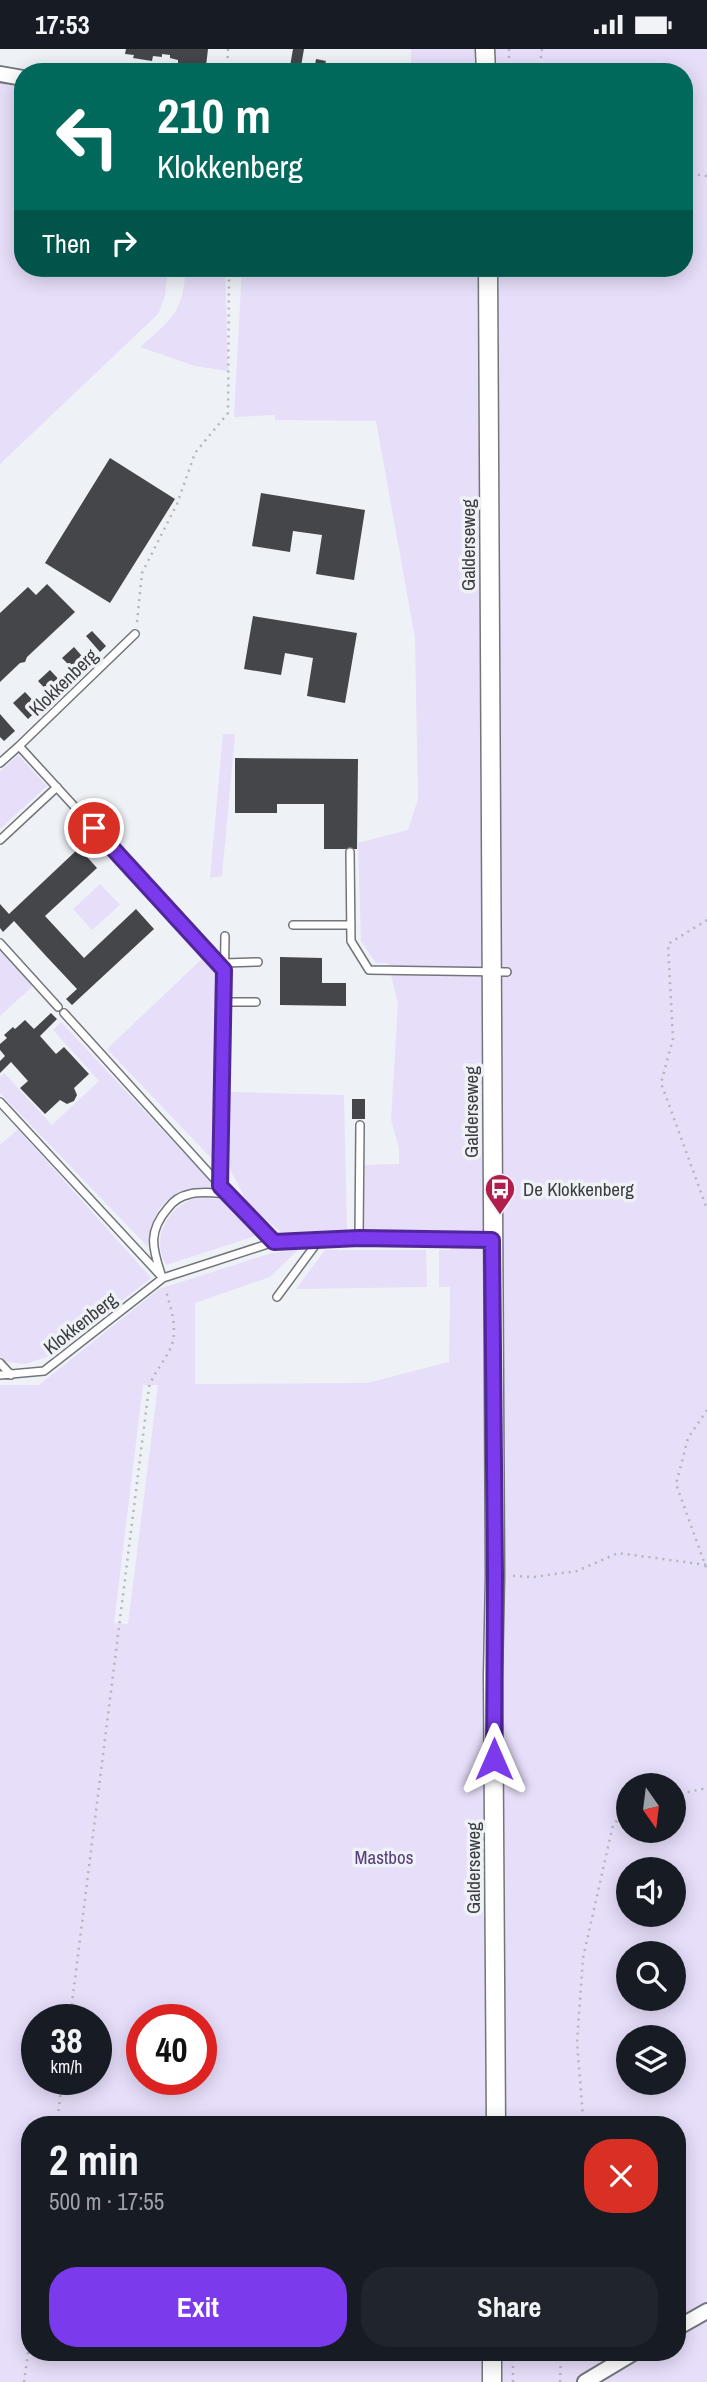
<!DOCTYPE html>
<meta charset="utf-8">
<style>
body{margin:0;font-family:"Archivo Narrow",sans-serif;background:#20242c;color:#f1f3f6;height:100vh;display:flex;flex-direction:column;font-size:26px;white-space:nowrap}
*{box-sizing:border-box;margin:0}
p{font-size:23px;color:#9ea1a6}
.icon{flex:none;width:38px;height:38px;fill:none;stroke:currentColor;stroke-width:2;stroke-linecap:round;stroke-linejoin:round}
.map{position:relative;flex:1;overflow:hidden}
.drawer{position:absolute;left:21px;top:2067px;width:665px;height:245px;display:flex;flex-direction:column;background:#171b24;border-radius:28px;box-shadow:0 4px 18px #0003}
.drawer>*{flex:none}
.top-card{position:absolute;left:14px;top:14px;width:679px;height:214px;border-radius:28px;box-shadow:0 4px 18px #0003;background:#00695c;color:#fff;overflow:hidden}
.needle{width:46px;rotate:166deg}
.fabs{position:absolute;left:616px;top:1724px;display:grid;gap:14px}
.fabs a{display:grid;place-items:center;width:70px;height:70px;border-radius:50%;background:#171b24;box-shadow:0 4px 18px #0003;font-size:35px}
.speed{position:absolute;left:21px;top:1955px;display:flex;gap:14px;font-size:35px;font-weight:700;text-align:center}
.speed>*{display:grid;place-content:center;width:91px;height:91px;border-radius:50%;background:#171b24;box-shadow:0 4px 18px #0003;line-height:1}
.speed small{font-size:18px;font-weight:400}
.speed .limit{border:10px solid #d22;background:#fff;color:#111}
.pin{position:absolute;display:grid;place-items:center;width:60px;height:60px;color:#fff;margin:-30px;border:4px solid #fff;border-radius:50%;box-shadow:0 2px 7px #0007}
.me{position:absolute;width:77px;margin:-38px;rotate:0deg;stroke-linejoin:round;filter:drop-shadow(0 0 5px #0008)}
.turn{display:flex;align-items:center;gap:24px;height:147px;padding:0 28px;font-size:32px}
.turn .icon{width:91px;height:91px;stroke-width:2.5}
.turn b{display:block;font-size:49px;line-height:60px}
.then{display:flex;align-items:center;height:66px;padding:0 28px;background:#0003;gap:14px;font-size:26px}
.round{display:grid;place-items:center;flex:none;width:74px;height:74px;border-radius:28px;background:#20242c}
.head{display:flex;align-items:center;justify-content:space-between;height:119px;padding:0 28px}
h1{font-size:42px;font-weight:800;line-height:52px}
.cta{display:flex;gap:14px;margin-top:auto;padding:14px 28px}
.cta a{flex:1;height:80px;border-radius:28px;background:#7c3aed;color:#fff;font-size:28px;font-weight:800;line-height:80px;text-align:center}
.cta a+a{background:#20242c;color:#f1f3f6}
.status{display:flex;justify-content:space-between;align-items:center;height:49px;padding:0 35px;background:#171b24;direction:ltr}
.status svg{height:19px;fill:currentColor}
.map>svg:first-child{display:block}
</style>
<div class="status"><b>17:53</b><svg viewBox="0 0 49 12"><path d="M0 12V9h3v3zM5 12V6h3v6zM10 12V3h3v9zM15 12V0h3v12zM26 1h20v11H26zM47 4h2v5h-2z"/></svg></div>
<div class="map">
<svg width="707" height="2333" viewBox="0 0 707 2333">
<rect width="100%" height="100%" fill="#eef1f6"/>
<path fill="#e7defa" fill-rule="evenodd" d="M411,0H707V2333H0V1336H39L159,1240L272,1204L298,1201L270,1228L195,1254V1335L367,1334L449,1313L450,1238H439V1201H451V1182H364L365,1116L399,1115V1099L391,1071L398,955L388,914H376L361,892L358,794L408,781L418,750L415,589L376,372L275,371V366L234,368L242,219H684V23H411ZM143,1336H158L128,1575L114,1574ZM628,1736H674V1782H628ZM628,1820H674V1866H628ZM628,1904H674V1950H628ZM37,1970H96V2030H37ZM142,1970H201V2030H142ZM628,1988H674V2034H628ZM30,2076H677V2303H30Z
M0,30L23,33V219H168L165,247L158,265L0,415Z
M186,219H225L228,322L195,317L140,298C174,268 182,265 186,219Z
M223,685H235L222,827L210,829Z
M18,706L47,737L0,780V722Z
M100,835L120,856L92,881L73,860Z
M0,901L33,937L0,967Z
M204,908L217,923L213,1111L107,1000Z
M61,973L217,1139C176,1134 150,1156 148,1198L0,1044V1028L4,1024L52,1076L99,1032L53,981Z
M230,1043L344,1046L347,1182L281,1183L249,1157L230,1120Z
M18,1080L151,1229L55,1305L26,1315L5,1313L0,1308V1096Z
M200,1148L230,1152L261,1185L166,1216C150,1187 169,1155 200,1148Z
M325,1201H426L427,1238L296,1240Z"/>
<path fill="#45464a" d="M126,0H208L206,17L197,16L196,19L178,16V11L170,9V6L162,5V8L153,7L152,12L133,9L134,6L125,5Z
M293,0H304L300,23H289Z
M316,10L326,12L325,15L352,19L351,23H314Z
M110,409L175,450L110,554L45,514Z
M261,444L365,461L354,531L316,525L322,486L293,482L290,503L252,497Z
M47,535L75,563L27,608L25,613L20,614L0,633V564L28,538L36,546Z
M253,567L357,584L345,654L307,647L313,609L285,604L281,626L244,620Z
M92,582L106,597L100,603L86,587Z
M74,598L88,614L77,624L62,609Z
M50,621L64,636L52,647L38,632Z
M25,643L40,659L28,670L13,654Z
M0,665L15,682L4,692L0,688Z
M235,709L358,710L357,800H324V755H277V764H235Z
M79,799L97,819L45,867L84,909L136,860L154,880L72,956L66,950L77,940L46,907L14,872L3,883L0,879V855L9,865Z
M280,908L322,909V934H346V957L280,956Z
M51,964L57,970L40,987L56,1005L64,998L89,1025L74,1039L77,1046L74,1052L67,1055L60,1051L45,1065L20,1039L28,1032L11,1013L0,1024V1012L5,1007L0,1001V995L7,989L4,986L13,978L15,980L25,971L34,980Z
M352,1050H365V1070H352Z"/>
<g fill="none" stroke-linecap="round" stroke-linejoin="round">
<g stroke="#72757a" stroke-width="10">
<path id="service" d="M135,585L19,697L224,921
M0,714L19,697
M0,791L57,738
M350,803L351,892L369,921L507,923
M293,876H351
M0,894L58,958
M224,914L258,913
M224,953H256
M64,964L228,1145
M0,1053L163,1229
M221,1137L225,887
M359,1189L360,1076
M161,1225C152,1198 148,1182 168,1159C174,1151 180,1147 190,1145C202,1142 215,1144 228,1145L274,1193
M277,1248L319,1191
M0,1314L11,1326
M0,1326L44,1322L163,1229L274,1193L359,1189L492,1191"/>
</g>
<g stroke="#72757a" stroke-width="18">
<path id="minor" d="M0,25L23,29
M677,2279L707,2262
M585,2333L635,2303"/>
</g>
<g stroke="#72757a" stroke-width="21">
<path id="tertiary" d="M485,0L486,23
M488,219L495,1526L493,1627L496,2076
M492,2333V2303"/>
</g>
<path stroke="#b3b6ba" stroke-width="2.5" stroke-dasharray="2 5" stroke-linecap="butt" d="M227,23L228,0
M509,23V0
M539,23L542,0
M684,124L707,127
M137,573L142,524L177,455L195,404L228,364L229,219
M707,871L668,895L673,990L661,1034L707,1160
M707,1361L688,1389L676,1435L707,1521
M513,1527L534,1528L577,1522L618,1504L707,1516
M674,1746L707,1739
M70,1970L149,1338C154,1323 165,1312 171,1298C178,1280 171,1260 166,1242
M57,2076L62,2030
M581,2076L583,2069L577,1993L583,1909L613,1776L628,1759
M513,2303V2333
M24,2333L30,2290
M560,2333L561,2303"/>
<use href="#service" stroke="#fff" stroke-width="7"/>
<use href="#minor" stroke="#fff" stroke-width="14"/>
<use href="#tertiary" stroke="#fff" stroke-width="18"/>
</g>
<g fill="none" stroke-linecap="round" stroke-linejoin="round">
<g stroke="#51269a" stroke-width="18">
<path id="route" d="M94,779L224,921L220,1137L274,1193L359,1189L492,1191L495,1526L494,1710"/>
</g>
<use href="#route" stroke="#7c3aed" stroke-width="12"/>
</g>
<defs>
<g id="bus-pin" transform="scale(1.575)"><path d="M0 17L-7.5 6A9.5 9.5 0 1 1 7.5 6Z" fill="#b01e4c" stroke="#eef1f6"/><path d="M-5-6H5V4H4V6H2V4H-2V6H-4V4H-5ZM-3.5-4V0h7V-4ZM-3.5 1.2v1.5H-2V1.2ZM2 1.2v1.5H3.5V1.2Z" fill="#fff"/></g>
</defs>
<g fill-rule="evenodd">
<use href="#bus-pin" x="500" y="1140"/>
</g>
<g text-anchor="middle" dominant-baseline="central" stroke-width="7" stroke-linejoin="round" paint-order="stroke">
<g font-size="19" fill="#3b3d3f" stroke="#eef1f6">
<text transform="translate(468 496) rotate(-90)">Galderseweg</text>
<text transform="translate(63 633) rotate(-44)">Klokkenberg</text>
<text transform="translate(471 1063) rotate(-90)">Galderseweg</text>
<text transform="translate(80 1274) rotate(-38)">Klokkenberg</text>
<text transform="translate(473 1819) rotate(-90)">Galderseweg</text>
</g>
<g font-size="19" fill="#3b3d3f" stroke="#eef1f6" text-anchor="start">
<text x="523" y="1140">De Klokkenberg</text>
</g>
<g font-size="19" fill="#59407c" stroke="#eef1f6">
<text x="384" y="1808">Mastbos</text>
</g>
</g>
</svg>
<div class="fabs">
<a><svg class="needle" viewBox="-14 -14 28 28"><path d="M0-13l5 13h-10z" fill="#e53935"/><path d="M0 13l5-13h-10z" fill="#9ea1a6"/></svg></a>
<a><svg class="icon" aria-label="sound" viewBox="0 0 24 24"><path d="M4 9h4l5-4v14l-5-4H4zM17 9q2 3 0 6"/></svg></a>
<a><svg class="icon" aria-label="search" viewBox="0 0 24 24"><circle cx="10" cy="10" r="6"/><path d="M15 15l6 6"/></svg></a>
<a><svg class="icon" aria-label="layers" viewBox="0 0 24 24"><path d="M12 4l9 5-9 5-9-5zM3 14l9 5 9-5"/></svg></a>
</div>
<div class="speed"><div>38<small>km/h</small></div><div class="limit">40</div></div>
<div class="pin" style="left:94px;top:779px;background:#d93025"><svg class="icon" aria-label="arrive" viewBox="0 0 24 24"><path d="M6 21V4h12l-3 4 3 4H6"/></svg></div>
<svg class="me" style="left:494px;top:1710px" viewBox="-20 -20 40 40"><path d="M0-17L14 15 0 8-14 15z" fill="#7c3aed" stroke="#fff" stroke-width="4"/></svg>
<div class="top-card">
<div class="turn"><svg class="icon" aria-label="left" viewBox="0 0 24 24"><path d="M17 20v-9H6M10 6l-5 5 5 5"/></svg><div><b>210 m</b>Klokkenberg</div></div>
<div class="then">Then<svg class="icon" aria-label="right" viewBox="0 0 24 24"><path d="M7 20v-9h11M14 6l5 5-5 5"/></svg></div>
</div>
<section class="drawer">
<div class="head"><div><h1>2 min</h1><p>500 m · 17:55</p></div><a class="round" style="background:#d93025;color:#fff"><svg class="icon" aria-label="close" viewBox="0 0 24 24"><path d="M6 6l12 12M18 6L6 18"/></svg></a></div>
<div class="cta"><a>Exit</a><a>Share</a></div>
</section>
</div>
